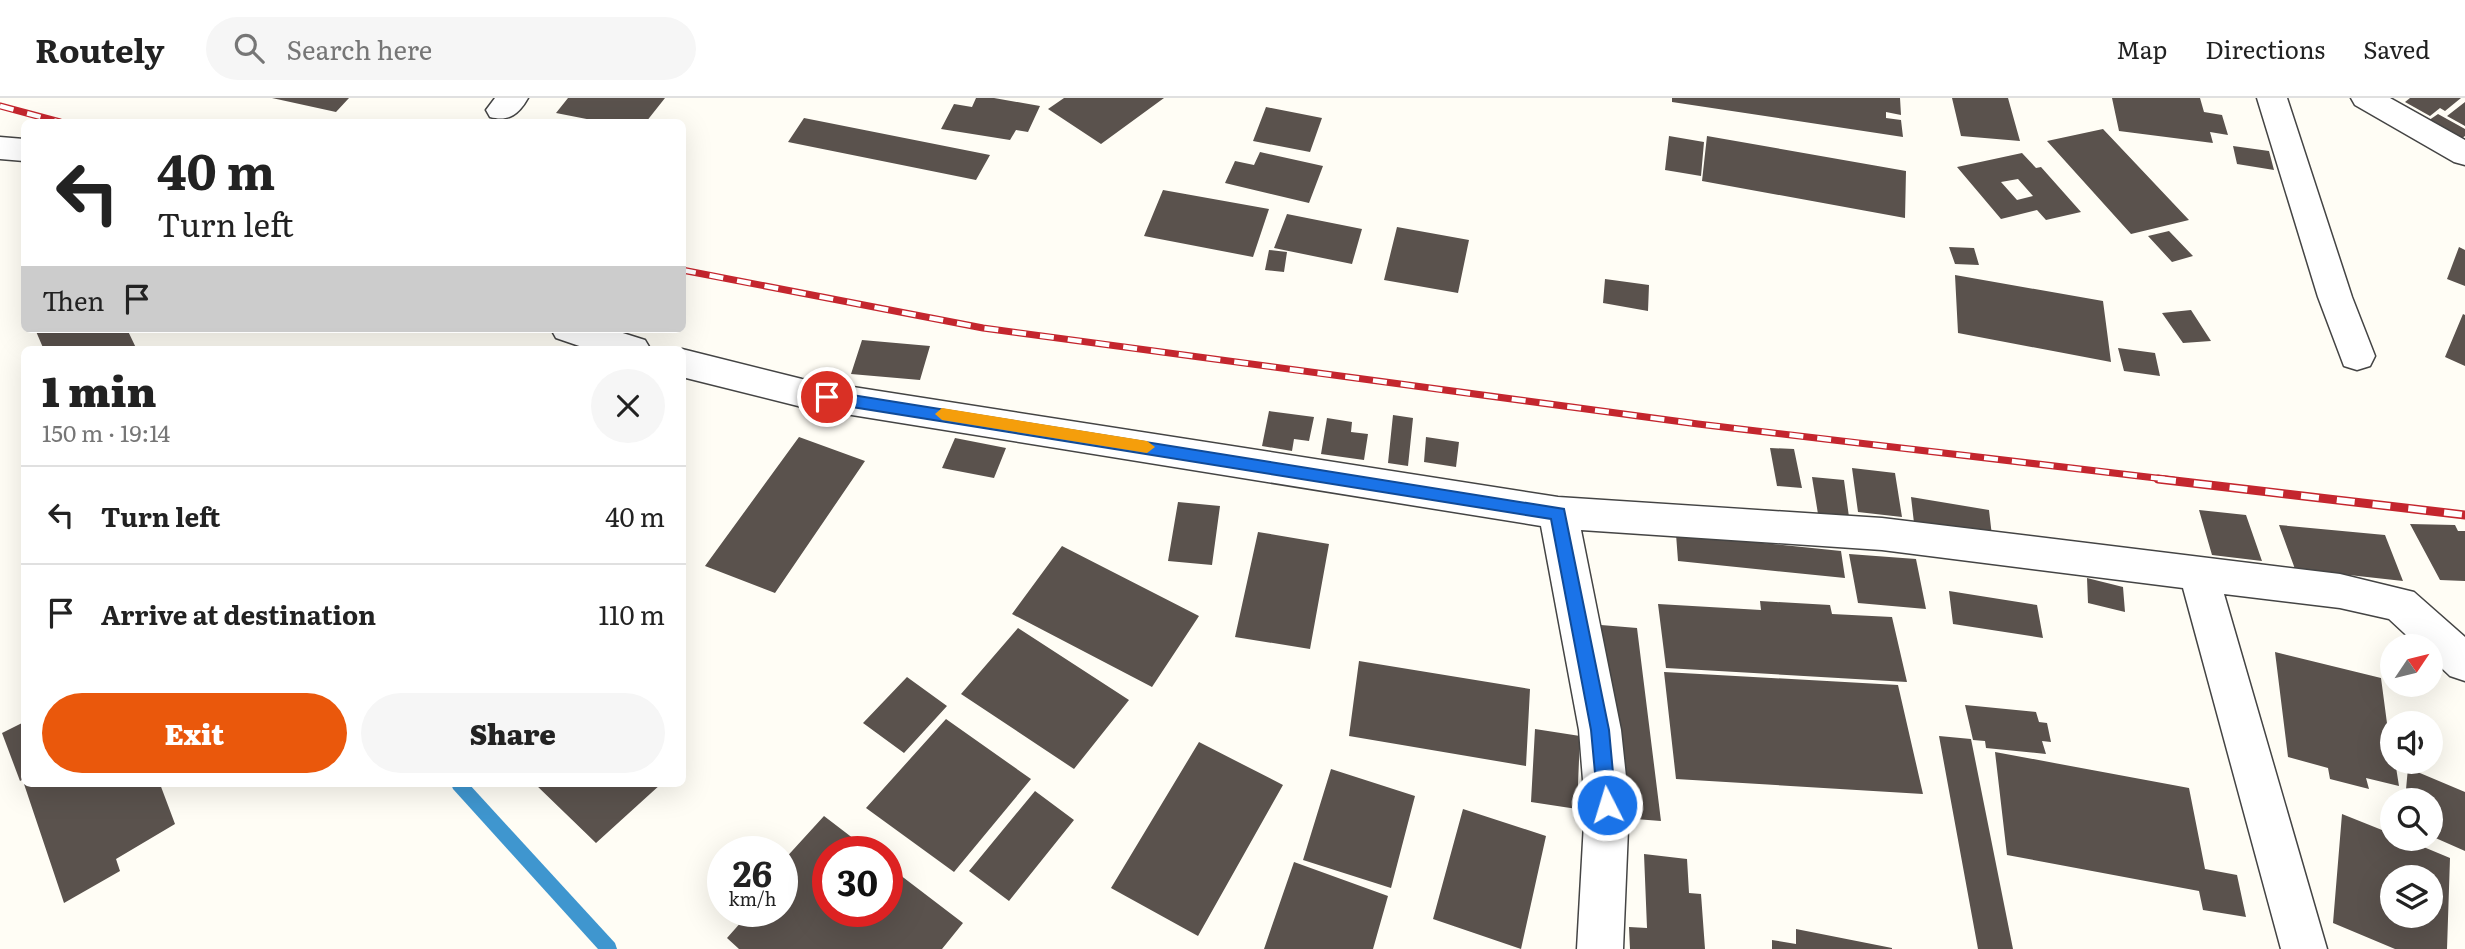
<!DOCTYPE html>
<meta charset="utf-8">
<style>
body{margin:0;font-family:Literata,serif;background:#f6f6f6;color:#222;height:100vh;display:flex;flex-direction:column;font-size:26px;white-space:nowrap}
*{box-sizing:border-box;margin:0}
p{font-size:23px;color:#767676}
.icon{flex:none;width:38px;height:38px;fill:none;stroke:currentColor;stroke-width:2;stroke-linecap:round;stroke-linejoin:round}
.map{position:relative;flex:1;overflow:hidden}
.panel{position:absolute;left:21px;top:248px;width:665px;height:441px;display:flex;flex-direction:column;background:#fff;border-radius:10px;box-shadow:0 7px 28px #0002}
.panel>*{flex:none}
.banner{position:absolute;left:21px;top:21px;width:665px;height:214px;border-radius:10px;box-shadow:0 7px 28px #0002;background:#fff;color:#222;overflow:hidden}
.needle{width:46px;rotate:55deg}
.controls{position:absolute;left:2380px;top:536px;display:grid;gap:14px}
.controls a{display:grid;place-items:center;width:63px;height:63px;border-radius:50%;background:#fff;box-shadow:0 7px 28px #0002;font-size:35px}
.speed{position:absolute;left:707px;top:738px;display:flex;gap:14px;font-size:35px;font-weight:700;text-align:center}
.speed>*{display:grid;place-content:center;width:91px;height:91px;border-radius:50%;background:#fff;box-shadow:0 7px 28px #0002;line-height:1}
.speed small{font-size:18px;font-weight:400}
.speed .limit{border:10px solid #d22;background:#fff;color:#111}
.pin{position:absolute;display:grid;place-items:center;width:60px;height:60px;color:#fff;margin:-30px;border:4px solid #fff;border-radius:50%;box-shadow:0 2px 7px #0007}
.me{position:absolute;width:77px;margin:-38px;rotate:355deg;stroke-linejoin:round;filter:drop-shadow(0 0 5px #0008)}
.turn{display:flex;align-items:center;gap:24px;height:147px;padding:0 21px;font-size:32px}
.turn .icon{width:91px;height:91px;stroke-width:2.5}
.turn b{display:block;font-size:49px;line-height:60px}
.then{display:flex;align-items:center;height:66px;padding:0 21px;background:#0003;gap:14px;font-size:26px}
.round{display:grid;place-items:center;flex:none;width:74px;height:74px;border-radius:37px;background:#f6f6f6}
.summary{display:flex;align-items:center;justify-content:space-between;height:119px;padding:0 21px}
h1{font-size:42px;font-weight:800;line-height:52px}
.button{display:flex;gap:14px;margin-top:auto;padding:14px 21px}
.button a{flex:1;height:80px;border-radius:42px;background:#ea580c;color:#fff;font-size:28px;font-weight:800;line-height:80px;text-align:center}
.button a+a{background:#f6f6f6;color:#222}
ul{padding:0;list-style:none}
li{display:flex;align-items:center;gap:21px;height:98px;padding:0 21px;border-top:2px solid #e0e0e0}
li div{flex:1}
li b{display:block;font-size:26px}
li em{font-style:normal}
header{display:flex;align-items:center;gap:42px;box-sizing:border-box;height:98px;padding:0 35px;background:#fff;border-bottom:2px solid #e0e0e0}
header strong{font-size:33px}
nav{display:flex;gap:38px;margin-inline-start:auto;font-size:24px}
.search{width:490px;height:63px;background:#f6f6f6;display:flex;align-items:center;gap:18px;box-sizing:border-box;padding:0 24px;border-radius:38px;color:#767676;font-size:26px}
.map>svg:first-child{display:block}
</style>
<header>
<strong>Routely</strong>
<div class="search"><svg class="icon" aria-label="search" viewBox="0 0 24 24"><circle cx="10" cy="10" r="6"/><path d="M15 15l6 6"/></svg>Search here</div>
<nav><a>Map</a><a>Directions</a><a>Saved</a></nav>
</header>
<div class="map">
<svg width="2465" height="851" viewBox="0 0 2465 851">
<rect width="100%" height="100%" fill="#fffdf5"/>
<g fill="none" stroke-linecap="round" stroke-linejoin="round">
<path fill="#3f96cf" fill-rule="evenodd" d="M451,686H469L615,845L617,851H598L453,691Z"/>
</g>
<path fill="#5a524d" fill-rule="evenodd" d="M272,0H349L336,14Z
M568,0H665L646,24H602L556,15Z
M976,0H994L1040,8L1028,34L1016,32L1010,42L941,31L954,6L972,9Z
M1064,0H1164L1101,46L1048,11Z
M1672,0H1900L1901,17L1886,14V20L1901,22L1903,39L1672,4Z
M1952,0H2008L2020,43L1961,38Z
M2112,0H2200L2204,14L2222,17L2228,37L2210,34L2213,45L2119,33Z
M2410,0H2461L2445,13L2440,10L2430,18L2405,4Z
M2465,4V28L2447,18Z
M1266,9L1322,20L1310,54L1253,43Z
M2438,16L2465,31V38L2454,46L2422,27Z
M804,20L990,57L976,82L788,44Z
M2103,31L2189,122L2131,136L2047,43Z
M1669,38L1704,44L1701,78L1665,72Z
M1707,38L1906,73L1905,120L1702,83Z
M2233,48L2269,53L2274,72L2237,66Z
M1260,54L1323,68L1309,105L1225,85L1235,63L1254,67Z
M2022,55L2036,70L2041,69L2081,114L2046,122L2037,112L2001,121L1957,69ZM2018,81L2033,98L2017,102L2001,84Z
M1163,92L1269,111L1253,159L1144,138Z
M1287,116L1362,131L1352,166L1274,150Z
M1397,129L1469,142L1458,195L1384,182Z
M2169,133L2193,158L2172,164L2148,138Z
M1949,149L1974,150L1979,167L1955,166Z
M2459,149L2465,152V188L2447,181Z
M1269,152L1287,154L1284,174L1265,172Z
M1955,177L2103,203L2111,264L1958,235Z
M1605,181L1649,187L1648,213L1603,205Z
M2191,212L2211,243L2183,245L2162,215Z
M2463,216L2465,217V268L2445,259Z
M35,231H127L137,252H44Z
M862,242L930,248L920,282L851,276Z
M2118,250L2155,255L2160,278L2124,273Z
M1269,313L1314,319L1309,343L1294,341L1292,353L1262,348Z
M1393,317L1413,320L1408,368L1388,365Z
M1327,320L1352,324L1351,334L1368,336L1364,362L1321,356Z
M799,339L865,363L775,495L705,468Z
M1426,339L1459,344L1456,369L1424,364Z
M955,340L1006,350L994,380L942,370Z
M1770,350L1794,351L1802,390L1777,388Z
M1852,370L1895,375L1902,419L1858,414Z
M1812,379L1844,382L1849,419L1818,416Z
M1911,399L1989,412L1992,438L1914,425Z
M1178,404L1220,408L1212,467L1168,463Z
M2199,412L2246,417L2262,463L2212,457Z
M2410,426L2455,427L2458,433H2465V483L2440,482Z
M2279,427L2385,437L2403,483L2295,471Z
M1258,434L1329,446L1310,551L1235,539Z
M1676,436L1841,453L1845,480L1678,463Z
M1062,448L1199,518L1152,589L1012,516Z
M1849,456L1916,461L1926,511L1858,505Z
M2087,480L2123,489L2125,514L2088,505Z
M1949,493L2037,507L2043,540L1953,526Z
M1760,503L1830,507L1832,516L1892,519L1907,584L1666,570L1658,506L1761,512Z
M1601,527L1637,530L1661,723L1622,720Z
M1018,530L1129,602L1074,671L961,596Z
M2275,554L2381,580L2392,663H2395L2399,688L2366,680L2369,691L2330,681L2328,670L2288,659Z
M1359,563L1530,591L1526,668L1349,638Z
M1664,574L1898,587L1923,696L1676,681Z
M907,579L947,608L904,655L863,625Z
M1965,607L2036,614L2039,624L2047,625L2051,644L2042,643L2046,656L1986,650L1985,643L1973,642Z
M946,621L1031,681L954,774L866,710Z
M24,624V681L20,683L2,635Z
M1535,631L1580,638L1577,711L1531,704Z
M1939,638L1971,641L2013,851H1978Z
M1199,644L1283,687L1198,838L1111,790Z
M1995,654L2189,690L2205,771L2237,777L2246,819L2203,812L2199,793L2007,757Z
M2408,670L2465,694V753L2431,738V702H2405Z
M1331,671L1415,698L1391,790L1303,762Z
M24,686H160L175,726L116,761L120,773L64,805Z
M535,686H661L596,745Z
M1035,693L1074,722L1009,803L969,773Z
M1463,711L1546,738L1521,851L1433,821Z
M2342,716L2392,736V740H2402L2450,760L2447,851H2395L2333,825ZM2392,779H2431V817H2392Z
M824,718L871,754H828V814H887V767L963,825L942,851H739L727,840L750,814H782V764Z
M1644,756L1687,761L1689,795L1701,796L1705,851H1630L1629,829L1647,830Z
M1294,764L1388,798L1373,851H1264Z
M1796,831L1892,850V851H1772V842L1796,846Z"/>
<g fill="none" stroke-linecap="round" stroke-linejoin="round">
<g stroke="#444" stroke-width="3">
<path id="minor" d="M495,0H528C519,16 509,24 490,19L486,12Z
M2257,0H2287L2352,199L2375,258L2370,268L2357,272L2344,268L2318,199Z
M2351,0H2390L2465,42V67L2454,64L2355,7Z
M0,39L24,41V63L0,61Z
M551,231H610L645,242L651,252H591L556,240Z
M682,251L802,281L1558,399L1882,420L2340,476L2414,494L2465,539V583L2450,578L2431,560V548H2418L2389,521L2340,510L2224,496L2327,851H2281L2183,490L1882,452L1581,432L1621,632L1629,707L1623,851H1577L1585,707L1579,632L1541,428L802,309L682,279V252H680Z"/>
</g>
<use href="#minor" fill="#fff" fill-rule="evenodd"/>
<g stroke="#c4262e" stroke-width="7">
<path id="rail-far1" d="M0,8L60,24
M682,172L983,230L1698,326L2173,382"/>
</g>
<g stroke="#c4262e" stroke-width="9">
<path id="rail" d="M2158,381L2465,417"/>
</g>
<use href="#rail-far1" stroke="#fff" stroke-width="4.5" stroke-dasharray="14" stroke-linecap="butt"/>
<use href="#rail" stroke="#fff" stroke-width="6" stroke-dasharray="18" stroke-linecap="butt"/>
</g>
<path fill="#1a73e8" stroke="#114b97" stroke-width="2" d="M827,293L1564,411L1609,632L1616,707L1613,713L1607,716L1600,713L1598,707L1591,632L1551,421L827,305L820,299Z"/>
<path fill="#f59e0b" d="M942,310L1147,343L1155,349L1147,355L942,322L935,316Z"/>
</svg>
<div class="controls">
<a><svg class="needle" viewBox="-14 -14 28 28"><path d="M0-13l5 13h-10z" fill="#e53935"/><path d="M0 13l5-13h-10z" fill="#767676"/></svg></a>
<a><svg class="icon" aria-label="sound" viewBox="0 0 24 24"><path d="M4 9h4l5-4v14l-5-4H4zM17 9q2 3 0 6"/></svg></a>
<a><svg class="icon" aria-label="search" viewBox="0 0 24 24"><circle cx="10" cy="10" r="6"/><path d="M15 15l6 6"/></svg></a>
<a><svg class="icon" aria-label="layers" viewBox="0 0 24 24"><path d="M12 4l9 5-9 5-9-5zM3 14l9 5 9-5"/></svg></a>
</div>
<div class="speed"><div>26<small>km/h</small></div><div class="limit">30</div></div>
<div class="pin" style="left:827px;top:299px;background:#d93025"><svg class="icon" aria-label="arrive" viewBox="0 0 24 24"><path d="M6 21V4h12l-3 4 3 4H6"/></svg></div>
<svg class="me" style="left:1607px;top:707px" viewBox="-20 -20 40 40"><circle r="17" fill="#1a73e8" stroke="#fff" stroke-width="3"/><path d="M0-11L8 9 0 5-8 9z" fill="#fff"/></svg>
<div class="banner">
<div class="turn"><svg class="icon" aria-label="left" viewBox="0 0 24 24"><path d="M17 20v-9H6M10 6l-5 5 5 5"/></svg><div><b>40 m</b>Turn left</div></div>
<div class="then">Then<svg class="icon" aria-label="arrive" viewBox="0 0 24 24"><path d="M6 21V4h12l-3 4 3 4H6"/></svg></div>
</div>
<section class="panel">
<div class="summary"><div><h1>1 min</h1><p>150 m · 19:14</p></div><a class="round"><svg class="icon" aria-label="close" viewBox="0 0 24 24"><path d="M6 6l12 12M18 6L6 18"/></svg></a></div>
<ul>
<li><svg class="icon" aria-label="left" viewBox="0 0 24 24"><path d="M17 20v-9H6M10 6l-5 5 5 5"/></svg><div><b>Turn left</b></div><em>40 m</em></li>
<li><svg class="icon" aria-label="arrive" viewBox="0 0 24 24"><path d="M6 21V4h12l-3 4 3 4H6"/></svg><div><b>Arrive at destination</b></div><em>110 m</em></li>
</ul>
<div class="button"><a>Exit</a><a>Share</a></div>
</section>
</div>
